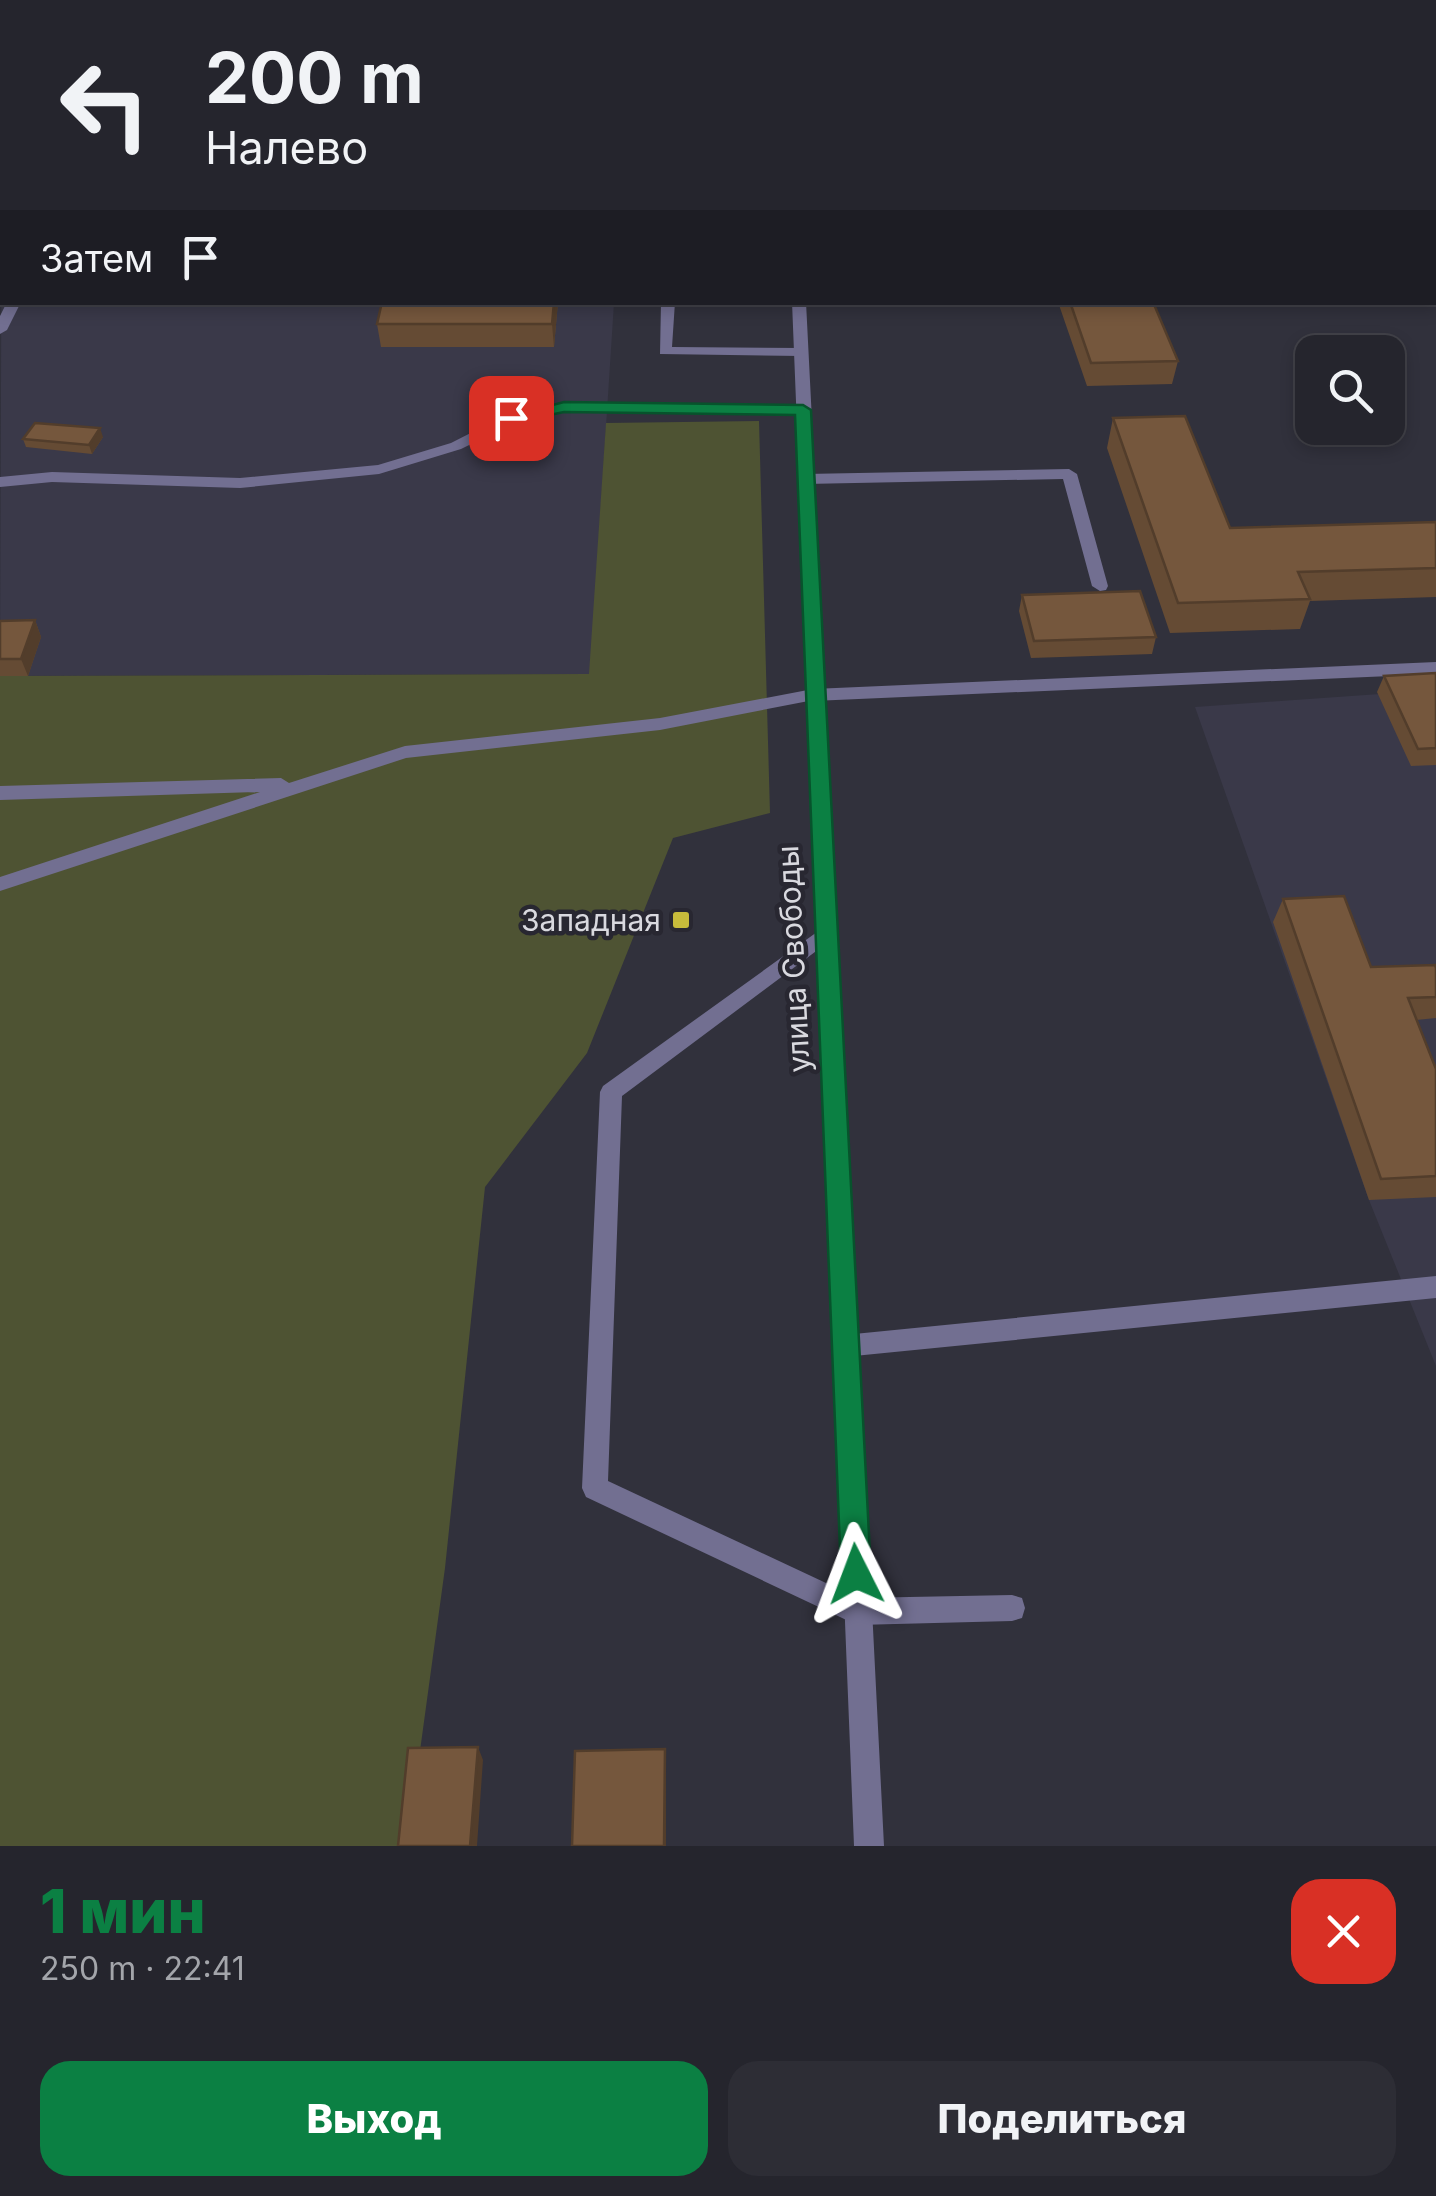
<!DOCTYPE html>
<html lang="ru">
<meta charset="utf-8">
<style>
body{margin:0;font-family:Inter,sans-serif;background:#2d2d35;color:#f1f3f6;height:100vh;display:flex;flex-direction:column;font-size:38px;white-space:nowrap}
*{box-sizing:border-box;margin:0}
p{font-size:32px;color:#a3a5aa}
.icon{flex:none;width:55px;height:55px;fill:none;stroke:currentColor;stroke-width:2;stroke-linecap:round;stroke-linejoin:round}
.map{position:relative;height:1846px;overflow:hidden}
.drawer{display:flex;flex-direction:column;background:#25252d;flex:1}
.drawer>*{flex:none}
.guide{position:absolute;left:0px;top:0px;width:1438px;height:305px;box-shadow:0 5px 15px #0003,0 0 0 2px #424249;background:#25252d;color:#f1f3f6;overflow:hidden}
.buttons{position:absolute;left:1295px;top:335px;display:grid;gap:20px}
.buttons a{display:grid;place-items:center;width:110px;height:110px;border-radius:20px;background:#25252d;box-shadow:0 5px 15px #0003,0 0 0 2px #424249;font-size:50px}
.pin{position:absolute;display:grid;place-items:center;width:85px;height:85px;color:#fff;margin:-42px;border-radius:20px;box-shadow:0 5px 15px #0006}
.me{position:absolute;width:110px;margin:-55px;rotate:357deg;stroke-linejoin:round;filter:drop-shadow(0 0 8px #0008)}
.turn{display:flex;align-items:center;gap:35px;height:210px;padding:0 40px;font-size:45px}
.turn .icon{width:130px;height:130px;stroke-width:2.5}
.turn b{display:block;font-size:70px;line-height:85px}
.then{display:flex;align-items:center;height:95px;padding:0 40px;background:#0003;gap:20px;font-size:38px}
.round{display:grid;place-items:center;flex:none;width:105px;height:105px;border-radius:30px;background:#2d2d35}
.overview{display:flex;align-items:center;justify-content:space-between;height:170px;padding:0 40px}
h1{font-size:60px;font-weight:800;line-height:75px;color:#0b8043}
.primary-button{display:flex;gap:20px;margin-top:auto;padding:20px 40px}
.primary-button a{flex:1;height:115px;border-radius:30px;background:#0b8043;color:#fff;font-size:40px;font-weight:800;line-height:115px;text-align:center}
.primary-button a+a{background:#2d2d35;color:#f1f3f6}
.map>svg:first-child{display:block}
</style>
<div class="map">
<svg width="1436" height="1846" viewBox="0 0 1436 1846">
<rect width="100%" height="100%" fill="#31313c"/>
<path fill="#3a3949" d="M2,94V302L614,303L590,674L0,676Z
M1436,690V1366L1369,1200L1195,707Z"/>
<path fill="#4e5333" d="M0,0H722L2,2L0,98Z
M759,421L770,813L673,838L587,1053L485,1187L445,1568L407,1846H0V676L589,674L606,423Z"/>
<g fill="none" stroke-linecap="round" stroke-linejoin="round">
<path fill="#726f91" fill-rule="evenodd" d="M7,302H21L7,330L0,334V316Z
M661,302H675L672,347L801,348L808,352L801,356L660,354Z
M564,403L803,407L810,411L803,415L564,411L516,422L461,449L379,474L240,488L52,482L0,487V477L52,472L240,478L378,465L451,443L506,415Z
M1069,469L1077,474L1108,586L1106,590L1100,591L1092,586L1063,479L805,484L797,479L805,474Z
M813,689L822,695L819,699L660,730L406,758L0,891V877L260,792L0,800V786L281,778L289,783L405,746L660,718Z
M824,927L831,930L834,935L831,940L622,1096L608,1481L858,1598L1012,1595L1022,1598L1025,1608L1022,1618L1012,1621L857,1625L586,1497L582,1488L600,1092L603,1086Z
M1436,1276V1298L844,1357L835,1354L832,1346L835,1338L844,1335Z"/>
<path fill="#726f91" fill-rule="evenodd" d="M1436,662V674L813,701L804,695L813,689Z"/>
<path fill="#726f91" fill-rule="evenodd" d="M772,0H782V2H772Z
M792,302H806L884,1846H854Z"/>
</g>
<path fill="#654b34" d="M558,302L554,347H381L377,324Z
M1058,302H1153L1178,361L1172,384L1087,386Z
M1113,418L1230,528L1436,522V597L1310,601L1300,629L1170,633L1107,448Z
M103,437L92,454L26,447L23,439Z
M1022,595L1156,637L1152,654L1031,658L1019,611Z
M35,620L41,637L28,676H0V621Z
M1436,673V765L1411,766L1377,692L1384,676Z
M1283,899L1371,967L1436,968V1018L1416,1020L1436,1069V1197L1369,1200L1273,922Z"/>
<path fill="#523d2b" d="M554,302H558L554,347L552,324Z
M100,428L103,437L92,454L89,445Z
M35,620L41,637L28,676L21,659Z
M478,1747L483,1760L477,1846H470Z
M665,1749L666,1762V1846H664Z"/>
<path fill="#75573d" stroke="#523d2b" stroke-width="2.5" d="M951,0H1034L1035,2H952Z
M1435,76L1436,77V111L1435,110Z
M1435,229L1436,231L1435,266Z
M382,302H554L552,324H377Z
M1070,302H1153L1178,361L1091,363Z
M1185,416L1230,528L1436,522V568L1298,572L1310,599L1178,603L1113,418Z
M35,423L100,428L89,445L23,439Z
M1140,591L1156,637L1034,641L1022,595Z
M35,620L21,659H0V621Z
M1436,673V748L1418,749L1384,676Z
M1344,896L1371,967L1435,965L1436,968V997L1408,998L1436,1069V1176L1381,1179L1283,899Z
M478,1747L470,1846H398L408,1748Z
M665,1749L664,1846H572L575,1751Z"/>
<path fill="#0b8043" stroke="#07532c" stroke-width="2.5" d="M564,402L803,405L811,410L871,1574L866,1585L856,1590L845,1585L841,1574L795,415L564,412L511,423L503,418Z"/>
<rect fill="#c7bb3b" stroke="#282731" stroke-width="4" x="671" y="910" width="20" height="20" rx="5"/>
<g text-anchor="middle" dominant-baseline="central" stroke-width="9" stroke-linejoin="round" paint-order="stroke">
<g font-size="30" fill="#d9d9df" stroke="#282731" text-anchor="end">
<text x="661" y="920">Западная</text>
</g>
<g font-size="30" fill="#d9d9df" stroke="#282731">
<text transform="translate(793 959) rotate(-93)">улица Свободы</text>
</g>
</g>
</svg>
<div class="buttons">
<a><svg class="icon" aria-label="search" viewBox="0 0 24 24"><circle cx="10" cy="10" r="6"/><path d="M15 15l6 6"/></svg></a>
</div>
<div class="pin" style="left:511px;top:418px;background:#d93025"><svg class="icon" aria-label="arrive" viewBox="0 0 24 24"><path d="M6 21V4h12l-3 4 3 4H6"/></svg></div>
<svg class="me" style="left:856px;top:1574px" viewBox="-20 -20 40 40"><path d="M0-17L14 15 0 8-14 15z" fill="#0b8043" stroke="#fff" stroke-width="4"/></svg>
<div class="guide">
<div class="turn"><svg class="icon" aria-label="left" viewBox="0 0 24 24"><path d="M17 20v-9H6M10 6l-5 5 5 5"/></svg><div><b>200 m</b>Налево</div></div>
<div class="then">Затем<svg class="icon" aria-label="arrive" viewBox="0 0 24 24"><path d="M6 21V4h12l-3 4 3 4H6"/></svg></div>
</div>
</div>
<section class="drawer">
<div class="overview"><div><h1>1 мин</h1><p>250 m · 22:41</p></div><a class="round" style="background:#d93025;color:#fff"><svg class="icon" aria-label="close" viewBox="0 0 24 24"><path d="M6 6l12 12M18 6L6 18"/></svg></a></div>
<div class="primary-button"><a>Выход</a><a>Поделиться</a></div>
</section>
